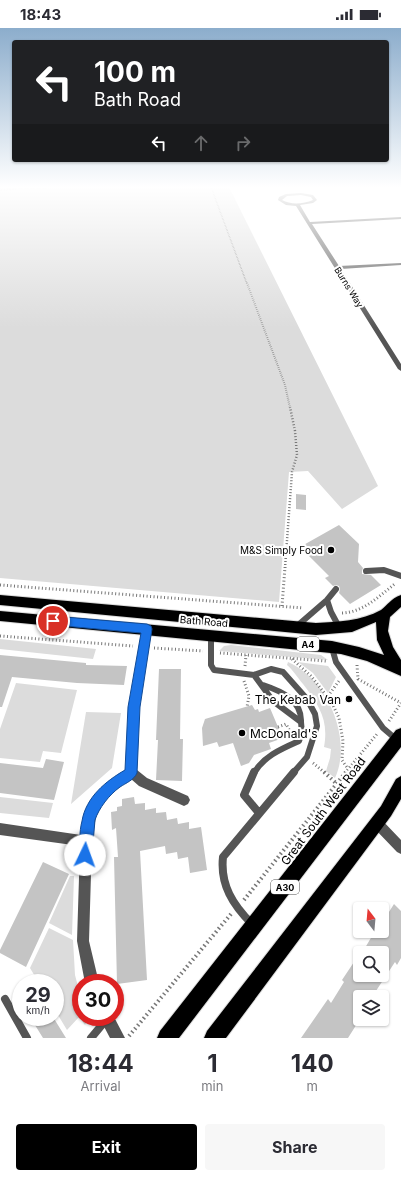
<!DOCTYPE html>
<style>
body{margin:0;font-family:Inter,sans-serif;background:#f7f7f7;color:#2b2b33;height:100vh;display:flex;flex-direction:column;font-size:15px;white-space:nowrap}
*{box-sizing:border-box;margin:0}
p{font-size:13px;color:#7c7c81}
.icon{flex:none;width:22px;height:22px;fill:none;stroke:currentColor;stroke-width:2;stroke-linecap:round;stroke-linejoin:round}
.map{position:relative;height:1010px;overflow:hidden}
.sheet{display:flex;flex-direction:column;background:#fff;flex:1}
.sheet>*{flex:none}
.top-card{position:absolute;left:12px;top:12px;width:377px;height:122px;border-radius:4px;box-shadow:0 1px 3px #0004;background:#202124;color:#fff;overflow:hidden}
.needle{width:26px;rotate:344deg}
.fabs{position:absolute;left:353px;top:874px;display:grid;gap:8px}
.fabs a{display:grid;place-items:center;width:36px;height:36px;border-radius:4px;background:#fff;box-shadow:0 1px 3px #0004;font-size:20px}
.speed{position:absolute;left:12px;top:946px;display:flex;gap:8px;font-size:20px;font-weight:700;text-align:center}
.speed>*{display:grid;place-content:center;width:52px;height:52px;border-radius:50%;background:#fff;box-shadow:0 1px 3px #0004;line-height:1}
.speed small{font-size:10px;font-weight:400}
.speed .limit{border:6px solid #d22;background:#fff;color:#111}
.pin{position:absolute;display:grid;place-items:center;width:34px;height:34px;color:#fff;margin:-17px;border:2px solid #fff;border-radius:50%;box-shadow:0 1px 4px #0007}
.me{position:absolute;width:44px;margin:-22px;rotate:3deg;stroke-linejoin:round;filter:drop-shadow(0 0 3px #0008)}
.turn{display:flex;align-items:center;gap:14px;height:84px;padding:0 16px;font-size:18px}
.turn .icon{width:52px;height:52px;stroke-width:2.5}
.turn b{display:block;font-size:28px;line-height:34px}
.lanes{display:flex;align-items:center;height:38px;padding:0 16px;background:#0003;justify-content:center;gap:20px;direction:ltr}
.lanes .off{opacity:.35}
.eta{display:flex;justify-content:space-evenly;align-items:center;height:68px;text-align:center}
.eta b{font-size:24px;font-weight:700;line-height:28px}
.button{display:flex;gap:8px;margin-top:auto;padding:8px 16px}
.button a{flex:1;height:46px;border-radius:4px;background:#000;color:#fff;font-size:16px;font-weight:700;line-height:46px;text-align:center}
.button a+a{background:#f7f7f7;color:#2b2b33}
.status{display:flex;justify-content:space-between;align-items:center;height:28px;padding:0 20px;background:#fff;direction:ltr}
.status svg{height:11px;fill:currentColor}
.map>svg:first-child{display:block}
</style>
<div class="status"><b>18:43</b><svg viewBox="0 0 49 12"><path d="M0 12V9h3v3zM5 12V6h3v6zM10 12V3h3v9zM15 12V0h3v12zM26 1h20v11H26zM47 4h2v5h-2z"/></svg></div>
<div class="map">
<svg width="401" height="1010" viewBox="0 0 401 1010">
<rect width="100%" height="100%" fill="#fff"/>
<path fill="#dcdcdc" d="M0,159H229L378,458L342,481L308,443L289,444L279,574L0,550Z
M0,611L96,621L93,631L0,621Z
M231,617L321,627L328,632L219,623L224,618Z
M288,634C327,650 353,711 335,750L326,743L330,730L331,721L324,719C329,692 319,677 303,656C298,650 293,642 287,637Z
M298,634L328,638L336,649L328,665L313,645Z
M16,655L77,662L61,725L43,723L40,734L0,730V701Z
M86,684L121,685L112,740L71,776Z
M0,769L53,775L49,790L0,785Z
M70,848H74L72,907L49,895Z
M49,900L73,912L75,947L81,970V989H90L85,997L79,989L67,1002L55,982V955H39L30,940Z"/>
<path fill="#c4c4c4" d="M296,466L306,467V482L296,481Z
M339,497L359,516L358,534L363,540L362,543V546L371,547L381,557L350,576L339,565L340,561L339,558L336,557L333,558L325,550L329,548L300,519Z
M0,627L86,635V637L127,638L124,657L77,655L12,649L2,679H0Z
M159,641H181L180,711H183L182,753L156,752L158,712H156Z
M252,677L255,682L258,681L259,684L270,680L278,699L283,710L269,715L271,721L254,727L249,735L241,738L233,715L219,719L217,714L203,718L202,700L205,691Z
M46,731L64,734L54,772L0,765V735L43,740Z
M134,769L135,776L145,775V782L156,780V785L166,784L167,792L177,790L178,796L189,794V801L201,799L207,842L190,845L188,829L178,831L177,824L166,826L165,818L140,823L147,952L117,956L114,829H118L116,800L112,802L111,784L117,783V779L122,778V771Z
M43,834L69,846L26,939L0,925V922Z
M394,876L401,883V930L397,937L395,934L372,969H360V991L348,1010H301L328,971L331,975L344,954L342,952L360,925V947H382V925H362L375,903H382V895Z
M30,989H53L66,1010H43Z"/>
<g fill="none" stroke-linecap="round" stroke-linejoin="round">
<g stroke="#dbdbdb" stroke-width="2">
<path id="trunk" d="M0,567L316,595C338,594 361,593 381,582C388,577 390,571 401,567V579L390,589L388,603L393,619L401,632V648L367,633L341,626L0,593V583L332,613L359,619L384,627L377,612L376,594L352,604L316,607L0,577Z
M401,700V719L179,1010H157L160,1003L396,702Z
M401,748V771L391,788L226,1010H204L207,1003L381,778L396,751Z"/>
</g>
<path stroke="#777" stroke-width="1.5" stroke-dasharray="0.5 1" stroke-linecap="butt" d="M211,159L247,256
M0,162L57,159"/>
<path stroke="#777" stroke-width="2" stroke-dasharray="0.5 1.5" stroke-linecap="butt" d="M247,255L285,357L290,380"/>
<path stroke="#777" stroke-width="2.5" stroke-dasharray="1 2" stroke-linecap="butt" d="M285,540L292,444L297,427L295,403L290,379"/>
<path stroke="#777" stroke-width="3" stroke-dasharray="1 2.5" stroke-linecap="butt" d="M0,557L303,580
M282,578L285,539
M342,585C364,584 379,568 396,555
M0,608L133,618
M154,620L203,623
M220,625L326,633
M292,631L311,648L332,675L339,690L343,713L342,732L348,741
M357,637L358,651L401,675
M245,638L246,627
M244,653L249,668L247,679
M328,668L339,653
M389,693L401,675
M278,699L286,696L292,707
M313,735L325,745
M345,745L377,706"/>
<path stroke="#777" stroke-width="4" stroke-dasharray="1.5 3" stroke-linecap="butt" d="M324,744L337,756
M244,872L346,744
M129,1008L231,886"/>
<path stroke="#555" stroke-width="6" d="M366,543L384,542L401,548
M327,572L331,584L339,599
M297,598L327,572L336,561
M211,608V637L214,642L254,647L271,641L283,644L307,671L315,686L317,698L307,729L293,745
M332,620L336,634L383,700L397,712
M263,657C281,663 302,672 301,694
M254,745C264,728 281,721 299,713L302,705L301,694L273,673L254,647"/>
<path stroke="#555" stroke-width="8" d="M254,744L244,767L259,785
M252,896C233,877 220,857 223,829L294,744
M5,971L27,1010
M91,1010L106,992"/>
<path fill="#555" fill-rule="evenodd" d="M301,165L313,167L317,172L313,175L300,177L310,194L401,189V191L312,196L339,238L401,235V237L341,241L401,336V343L398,341L296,178L286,177L278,172L279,169L286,166ZM301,167L311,169L313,172C303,176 291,177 282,172L287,168Z
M147,597L150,598L152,601L139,679L137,742L147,750L188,768L190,772L188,776L184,778L139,758L131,751L115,762L102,776L96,789L94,800L92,813L89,913L99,955H85L77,913L80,818L0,807V795L81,807C86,774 99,759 126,742L129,679L142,601L144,598Z
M377,789L381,791L401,812V826L397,824L373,799L371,795L373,791Z
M99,989H114L125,1010H110Z"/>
<use href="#trunk" fill="#000" fill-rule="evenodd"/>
</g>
<linearGradient id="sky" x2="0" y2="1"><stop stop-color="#8cadcc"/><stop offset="0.53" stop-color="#fff"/><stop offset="1" stop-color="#fff" stop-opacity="0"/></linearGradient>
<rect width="401" height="300" fill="url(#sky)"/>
<path fill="#1a73e8" stroke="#114b97" d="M53,588L147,596L151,598L152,601L140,679L137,745C134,752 126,755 120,759C109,767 99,780 95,792L92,827L90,832L85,834L81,832L79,827C80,816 79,804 82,793C86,769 106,753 125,742L128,679L141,605L53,597L50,596L48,593L50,590Z"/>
<g fill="#000" stroke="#fff" stroke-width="1.5">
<circle cx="331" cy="522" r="4"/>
<circle cx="349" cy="671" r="4"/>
<circle cx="242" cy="705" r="4"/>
</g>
<g text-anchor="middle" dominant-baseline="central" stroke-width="4" stroke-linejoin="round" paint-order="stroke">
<g font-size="9" fill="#000" stroke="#fff">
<text transform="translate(349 259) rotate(58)">Burns Way</text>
</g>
<g fill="#fff" stroke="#4c4c4c" stroke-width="1">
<rect x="297" y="609" width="22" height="14" rx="3"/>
<rect x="271" y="852" width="28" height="14" rx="3"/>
</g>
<g font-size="9" font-weight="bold" fill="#000">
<text x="308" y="616">A4</text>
<text x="285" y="859">A30</text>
</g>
<g font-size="10" fill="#000" stroke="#fff" text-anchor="end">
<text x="323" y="522">M&amp;S Simply Food</text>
</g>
<g font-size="10" fill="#000" stroke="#fff">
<text transform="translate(204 593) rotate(5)">Bath Road</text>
</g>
<g font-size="12" fill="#000" stroke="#fff" text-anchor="end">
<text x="341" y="671">The Kebab Van</text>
<text x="250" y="705" text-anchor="start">McDonald's</text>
</g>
<g font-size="12" fill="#000" stroke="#fff">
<text transform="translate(323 783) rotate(-53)">Great South West Road</text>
</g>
</g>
</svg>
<div class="fabs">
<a><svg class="needle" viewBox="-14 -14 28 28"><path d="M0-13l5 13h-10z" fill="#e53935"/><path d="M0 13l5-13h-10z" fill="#7c7c81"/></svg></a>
<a><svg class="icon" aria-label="search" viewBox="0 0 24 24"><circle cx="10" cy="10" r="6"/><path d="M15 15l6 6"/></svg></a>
<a><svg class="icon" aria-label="layers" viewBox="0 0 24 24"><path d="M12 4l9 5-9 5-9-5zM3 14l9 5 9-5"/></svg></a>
</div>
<div class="speed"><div>29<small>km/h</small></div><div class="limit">30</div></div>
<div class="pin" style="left:53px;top:593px;background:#d93025"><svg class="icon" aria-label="arrive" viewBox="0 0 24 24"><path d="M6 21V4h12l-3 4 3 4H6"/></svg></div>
<svg class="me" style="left:85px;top:827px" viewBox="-20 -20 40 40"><circle r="19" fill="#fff"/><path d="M0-13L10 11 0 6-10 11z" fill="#1a73e8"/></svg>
<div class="top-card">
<div class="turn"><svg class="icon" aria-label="left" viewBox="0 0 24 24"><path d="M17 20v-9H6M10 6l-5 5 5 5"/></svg><div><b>100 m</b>Bath Road</div></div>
<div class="lanes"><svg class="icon" aria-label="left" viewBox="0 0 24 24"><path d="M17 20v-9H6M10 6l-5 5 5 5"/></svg><svg class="icon off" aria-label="ahead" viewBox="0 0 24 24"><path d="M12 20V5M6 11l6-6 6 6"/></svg><svg class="icon off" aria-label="right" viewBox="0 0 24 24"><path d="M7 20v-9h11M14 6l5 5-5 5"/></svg></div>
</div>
</div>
<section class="sheet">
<div class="eta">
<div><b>18:44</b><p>Arrival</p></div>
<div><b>1</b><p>min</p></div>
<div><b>140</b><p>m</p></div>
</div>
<div class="button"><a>Exit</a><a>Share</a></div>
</section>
